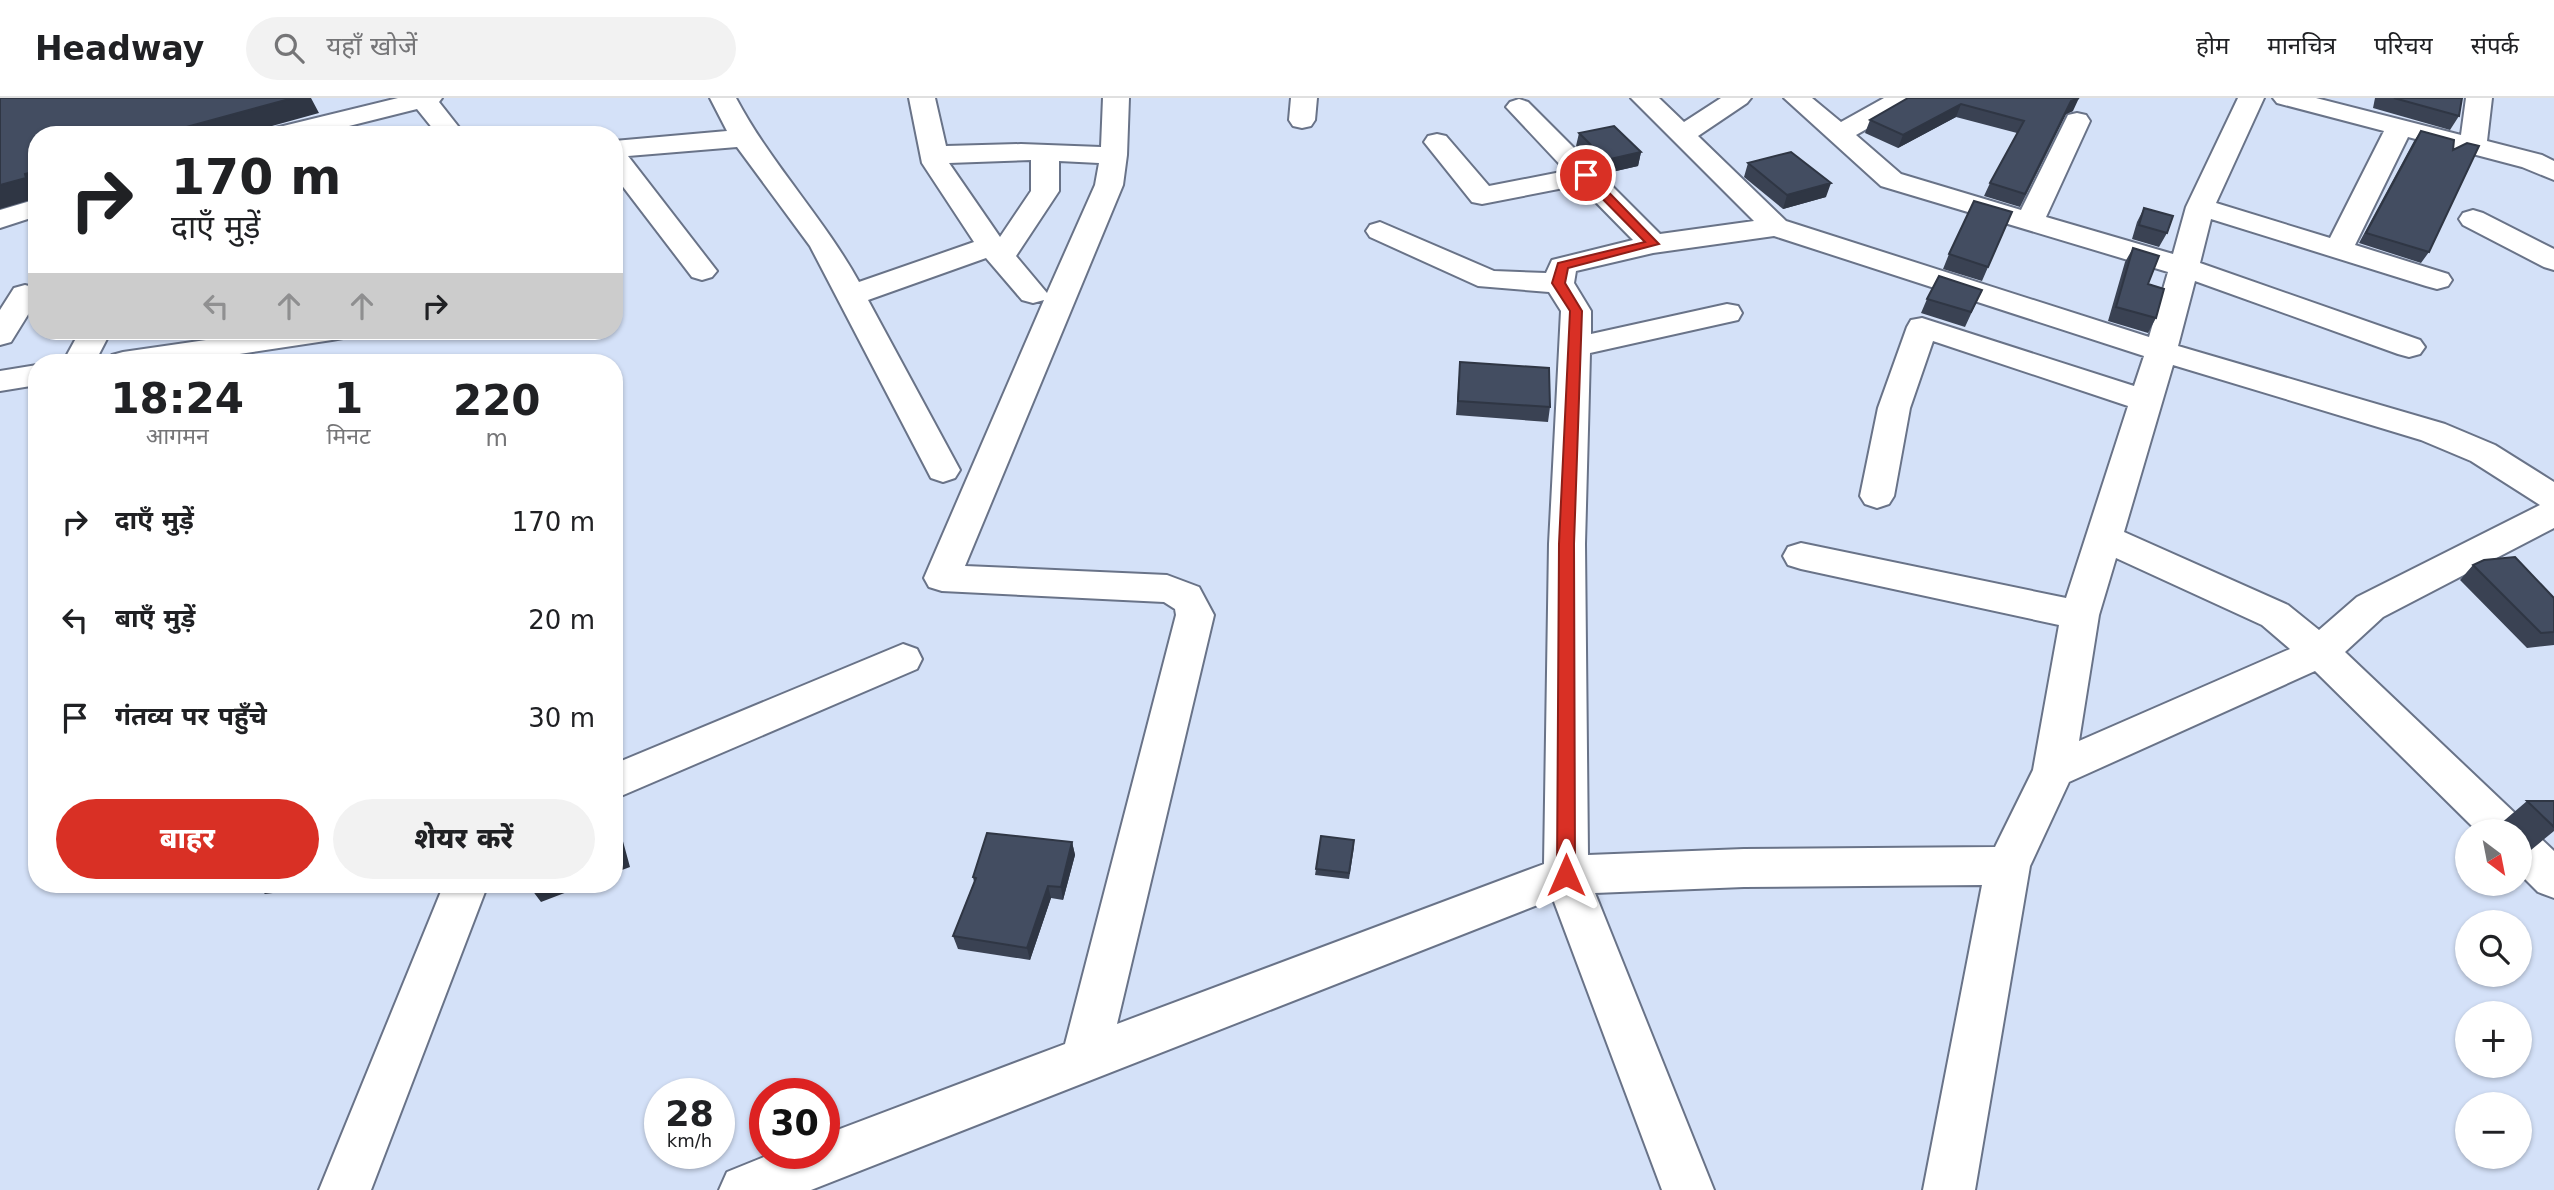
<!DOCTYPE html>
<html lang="hi">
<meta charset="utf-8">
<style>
body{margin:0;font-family:"DejaVu Sans","Noto Sans Devanagari",sans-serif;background:#f2f2f2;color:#202124;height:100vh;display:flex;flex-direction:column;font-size:26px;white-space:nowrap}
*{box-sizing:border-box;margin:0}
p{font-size:23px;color:#757577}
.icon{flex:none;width:38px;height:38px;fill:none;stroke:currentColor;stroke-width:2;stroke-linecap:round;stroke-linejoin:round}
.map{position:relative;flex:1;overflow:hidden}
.side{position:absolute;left:28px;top:256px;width:595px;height:539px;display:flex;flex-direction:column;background:#fff;border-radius:28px;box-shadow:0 2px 5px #0004}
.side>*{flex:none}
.top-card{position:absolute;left:28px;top:28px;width:595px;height:214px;border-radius:28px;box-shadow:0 2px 5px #0004;background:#fff;color:#202124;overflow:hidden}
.needle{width:46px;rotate:148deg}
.tools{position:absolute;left:2455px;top:721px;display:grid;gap:14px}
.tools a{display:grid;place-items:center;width:77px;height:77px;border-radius:50%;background:#fff;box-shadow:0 2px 5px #0004;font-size:35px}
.speed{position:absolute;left:644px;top:980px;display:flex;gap:14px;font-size:35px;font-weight:700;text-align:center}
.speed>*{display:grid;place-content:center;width:91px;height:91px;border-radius:50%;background:#fff;box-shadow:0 2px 5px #0004;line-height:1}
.speed small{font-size:18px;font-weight:400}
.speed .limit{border:10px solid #d22;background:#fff;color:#111}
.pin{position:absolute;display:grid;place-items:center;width:60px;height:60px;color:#fff;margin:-30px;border:4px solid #fff;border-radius:50%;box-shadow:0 2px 7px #0007}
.me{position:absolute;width:77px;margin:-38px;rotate:0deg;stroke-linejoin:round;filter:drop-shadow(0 0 5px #0008)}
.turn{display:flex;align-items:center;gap:24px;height:147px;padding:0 28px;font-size:32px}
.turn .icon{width:91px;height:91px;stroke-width:2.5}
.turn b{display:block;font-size:49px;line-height:60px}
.lanes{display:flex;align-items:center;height:66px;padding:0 28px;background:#0003;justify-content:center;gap:35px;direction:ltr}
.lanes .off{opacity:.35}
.eta{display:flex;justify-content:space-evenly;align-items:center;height:119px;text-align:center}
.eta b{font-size:42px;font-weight:800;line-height:49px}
.button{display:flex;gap:14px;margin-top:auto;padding:14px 28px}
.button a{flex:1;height:80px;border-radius:42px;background:#d93025;color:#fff;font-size:28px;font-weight:800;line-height:80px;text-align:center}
.button a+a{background:#f2f2f2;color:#202124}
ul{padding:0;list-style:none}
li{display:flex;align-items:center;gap:21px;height:98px;padding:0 28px}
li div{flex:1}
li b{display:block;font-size:26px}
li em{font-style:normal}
header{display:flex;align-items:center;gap:42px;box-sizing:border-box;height:98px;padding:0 35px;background:#fff;border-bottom:2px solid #e0e0e0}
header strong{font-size:33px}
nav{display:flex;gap:38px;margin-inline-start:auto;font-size:24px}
.search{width:490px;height:63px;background:#f2f2f2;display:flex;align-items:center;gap:18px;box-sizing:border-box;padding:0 24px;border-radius:38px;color:#757577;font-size:26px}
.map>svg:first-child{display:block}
</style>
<header>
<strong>Headway</strong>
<div class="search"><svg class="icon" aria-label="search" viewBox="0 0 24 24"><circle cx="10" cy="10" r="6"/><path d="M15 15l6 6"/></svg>यहाँ खोजें</div>
<nav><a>होम</a><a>मानचित्र</a><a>परिचय</a><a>संपर्क</a></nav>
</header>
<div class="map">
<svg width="2554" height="1092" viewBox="0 0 2554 1092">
<rect width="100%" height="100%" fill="#d4e1f8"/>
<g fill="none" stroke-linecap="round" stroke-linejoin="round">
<g stroke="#697388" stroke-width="4">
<path id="minor" d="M398,0H442L439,4L465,37H438L417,11L313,37H267L271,31Z
M710,0H736C771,66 823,119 859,184L974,144L922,65L909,0H935L946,48L1021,46L1101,49L1103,0H1129L1127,57L1123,87L965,468L1167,477L1199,489L1214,517L1117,926L1544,766L1549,446L1561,213L1549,194L1478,188L1370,139L1366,133L1370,127L1380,124L1494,173L1546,175L1552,162L1633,142L1579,87L1482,106L1472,104L1424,44L1428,38L1437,36L1446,38L1489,88L1566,73L1506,9L1510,4L1519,1L1528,4L1660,136L1754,123L1631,0H1659L1684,24L1721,0H1751L1747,5L1698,38L1786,123L2149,239L2168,174L1881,88L1784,0H1812L1841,24L1884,0H1916L1912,5L1856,37L1901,76L2021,112L2068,17L2077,15L2086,17L2090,23L2046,119L2173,156L2186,109L2238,0H2264L2216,105L2330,140L2384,33L2277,5L2273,0H2316L2461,37L2466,0H2492L2487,43L2542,57L2554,63V82L2522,69L2408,39L2355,147L2448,176L2452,182L2448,188L2437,191L2426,188L2211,121L2200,165L2420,242L2425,249L2420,256L2409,259L2398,256L2195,183L2178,248L2445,326L2495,347L2554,384V430L2383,519L2345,554L2520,720L2526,732L2535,735L2554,753V800L2538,794L2520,776V733H2477L2315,573L2069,684L2030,768L1975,1092H1923L1982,787L1744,789L1595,795L1714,1092H1662L1553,801L811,1092H719L727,1074L774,1055H824V1037L1065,946L1176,517L1175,511L1164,504L942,493L929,489L924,480L1044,202L1033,205L1022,202L986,160L868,202L960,372L955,380L943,384L931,380L810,148L737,49L628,58L717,173L712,179L702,182L692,179L614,77V43L727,33ZM1031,62V93L1000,139L949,65ZM1059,63L1099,65L1095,87L1047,195L1016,158L1059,93ZM1774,138L2144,258L2134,288L1922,220L1911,222L1907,229L1878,310L1860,398L1865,406L1877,410L1889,406L1894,398L1910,310L1933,243L2128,308L2066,500L1801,445L1788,449L1783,458L1788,467L1801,471L2059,527L2033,672L1995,749L1744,751L1588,757L1585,446L1590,255L1738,222L1742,215L1738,208L1727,206L1591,236V213L1574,185L1576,173L1653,155ZM2173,267L2421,342L2471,363L2540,407L2357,499L2319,532L2288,507L2124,434ZM2116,460L2262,527L2290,551L2079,643L2099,517Z
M1291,0H1317L1315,22L1311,28L1302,30L1293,28L1289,22Z
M37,101V118L0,130V112Z
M2473,112L2483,115L2554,151V172L2544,169L2463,127L2459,121L2463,115Z
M25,187L36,190L37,202L11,244L0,247V212L14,190Z
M80,233H111L95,264H63Z
M269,233H348L343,240L332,242L187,264H107L112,257L123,254Z
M37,267V287L0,293V273Z
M903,546L917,551L922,561L917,571L614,701V666Z
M444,786H488L371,1092H319Z"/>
</g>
<use href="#minor" fill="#fff" fill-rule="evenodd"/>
</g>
<path fill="#3a4253" d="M1908,0L2073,13L2066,16L2020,109L1984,98L1990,85L2017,35L1956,19L1898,50L1865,35L1870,22Z
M2375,0H2462L2459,18L2450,32L2373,10Z
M2421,33L2429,154L2421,165L2359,145L2414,43Z
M1579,35L1641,54L1638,68L1603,76L1576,48Z
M1748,65L1826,99L1783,111L1744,79Z
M2144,110L2167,135L2159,149L2132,141L2137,124Z
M2012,114L1982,183L1943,171L1949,156Z
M2133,150L2148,186L2156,220L2148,235L2108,223L2125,164Z
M1982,192L1965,229L1921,215L1927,201Z
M1460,264L1550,309L1548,324L1456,317Z
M2473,467L2554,500V547L2527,550L2460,482Z
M2527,703H2554V733L2520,761V733H2492Z
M1072,744L1075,757L1063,802L1051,800L1030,862L958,851L953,838L974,784L973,779Z
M1354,749L1349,781L1315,777L1316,771Z
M255,786H343L265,796Z"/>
<path fill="#2f3644" d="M293,0H311L319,15L239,37H157Z
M2079,0L2073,13L2066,16L2020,109L2071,3Z
M1961,6L1956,19L1898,50L1903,37Z
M1641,54L1638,68L1603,76L1606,62Z
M37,73V100L0,111V87L25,76Z
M1831,85L1826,99L1783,111L1787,97Z
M614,719L618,725L630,769L614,775Z
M1072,744L1075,757L1063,802L1061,789Z
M546,786H588L541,804L532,792Z
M1048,788L1051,800L1030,862L1027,850Z"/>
<path fill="#434d61" stroke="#2f3644" stroke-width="2" d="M0,0H293L157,37H37V73L25,76L26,80L0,87Z
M1908,0H2079L2071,3L2025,96L1990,85L2024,23L1961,6L1903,37L1870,22Z
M2394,0H2462L2459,18Z
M1614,28L1641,54L1606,62L1579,35Z
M2421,33L2454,42L2453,52L2467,45L2479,48L2429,154L2366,135Z
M1791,54L1831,85L1787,97L1748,65Z
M1974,103L2012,114L1988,169L1949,156Z
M2144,110L2173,118L2167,135L2139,127Z
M2133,150L2159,158L2148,186L2164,191L2156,220L2116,209Z
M1939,178L1982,192L1971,214L1927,201Z
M1460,264L1549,270L1550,309L1458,303Z
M2515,459L2554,500V534L2541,535L2473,467L2484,462Z
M2527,703H2554V729Z
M614,728L622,756L614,759Z
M987,735L1072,744L1061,789L1048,788L1027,850L953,838L976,780L973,779Z
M1321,738L1354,742L1349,775L1316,771Z
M530,786H546L532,792Z"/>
<path fill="#d93025" stroke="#8d1f18" stroke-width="2" d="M1582,75H1590L1659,146L1568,170L1565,185L1582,213L1574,446L1575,777L1572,783L1566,785L1559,783L1557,777L1559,446L1570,213L1552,185L1558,165L1645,144L1582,80Z"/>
</svg>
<div class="tools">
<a><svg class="needle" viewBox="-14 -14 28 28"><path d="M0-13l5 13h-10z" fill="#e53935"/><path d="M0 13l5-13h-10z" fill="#757577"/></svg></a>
<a><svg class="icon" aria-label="search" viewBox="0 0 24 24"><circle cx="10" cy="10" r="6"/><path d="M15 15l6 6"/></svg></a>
<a>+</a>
<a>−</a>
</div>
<div class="speed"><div>28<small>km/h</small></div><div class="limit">30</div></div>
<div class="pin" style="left:1586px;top:77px;background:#d93025"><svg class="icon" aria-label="arrive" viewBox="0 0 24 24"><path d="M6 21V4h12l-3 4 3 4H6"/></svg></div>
<svg class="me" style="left:1566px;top:777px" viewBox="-20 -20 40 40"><path d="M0-17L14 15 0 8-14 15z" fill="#d93025" stroke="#fff" stroke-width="4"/></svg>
<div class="top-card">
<div class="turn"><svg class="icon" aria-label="right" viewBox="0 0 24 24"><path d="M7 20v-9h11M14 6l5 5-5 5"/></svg><div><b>170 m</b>दाएँ मुड़ें</div></div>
<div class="lanes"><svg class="icon off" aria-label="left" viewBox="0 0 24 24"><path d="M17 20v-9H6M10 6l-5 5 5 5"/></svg><svg class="icon off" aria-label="ahead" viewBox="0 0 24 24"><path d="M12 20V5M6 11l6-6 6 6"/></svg><svg class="icon off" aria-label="ahead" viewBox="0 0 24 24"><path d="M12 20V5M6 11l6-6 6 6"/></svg><svg class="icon" aria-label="right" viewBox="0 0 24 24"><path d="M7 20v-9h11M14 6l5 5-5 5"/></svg></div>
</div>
<section class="side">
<div class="eta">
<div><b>18:24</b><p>आगमन</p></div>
<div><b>1</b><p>मिनट</p></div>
<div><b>220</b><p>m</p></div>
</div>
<ul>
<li><svg class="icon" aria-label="right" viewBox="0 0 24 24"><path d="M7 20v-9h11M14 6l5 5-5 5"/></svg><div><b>दाएँ मुड़ें</b></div><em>170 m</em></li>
<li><svg class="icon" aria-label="left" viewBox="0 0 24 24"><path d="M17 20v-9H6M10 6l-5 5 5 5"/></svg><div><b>बाएँ मुड़ें</b></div><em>20 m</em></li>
<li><svg class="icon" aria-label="arrive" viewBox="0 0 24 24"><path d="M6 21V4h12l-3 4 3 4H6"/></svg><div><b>गंतव्य पर पहुँचे</b></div><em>30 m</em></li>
</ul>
<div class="button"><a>बाहर</a><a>शेयर करें</a></div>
</section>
</div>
